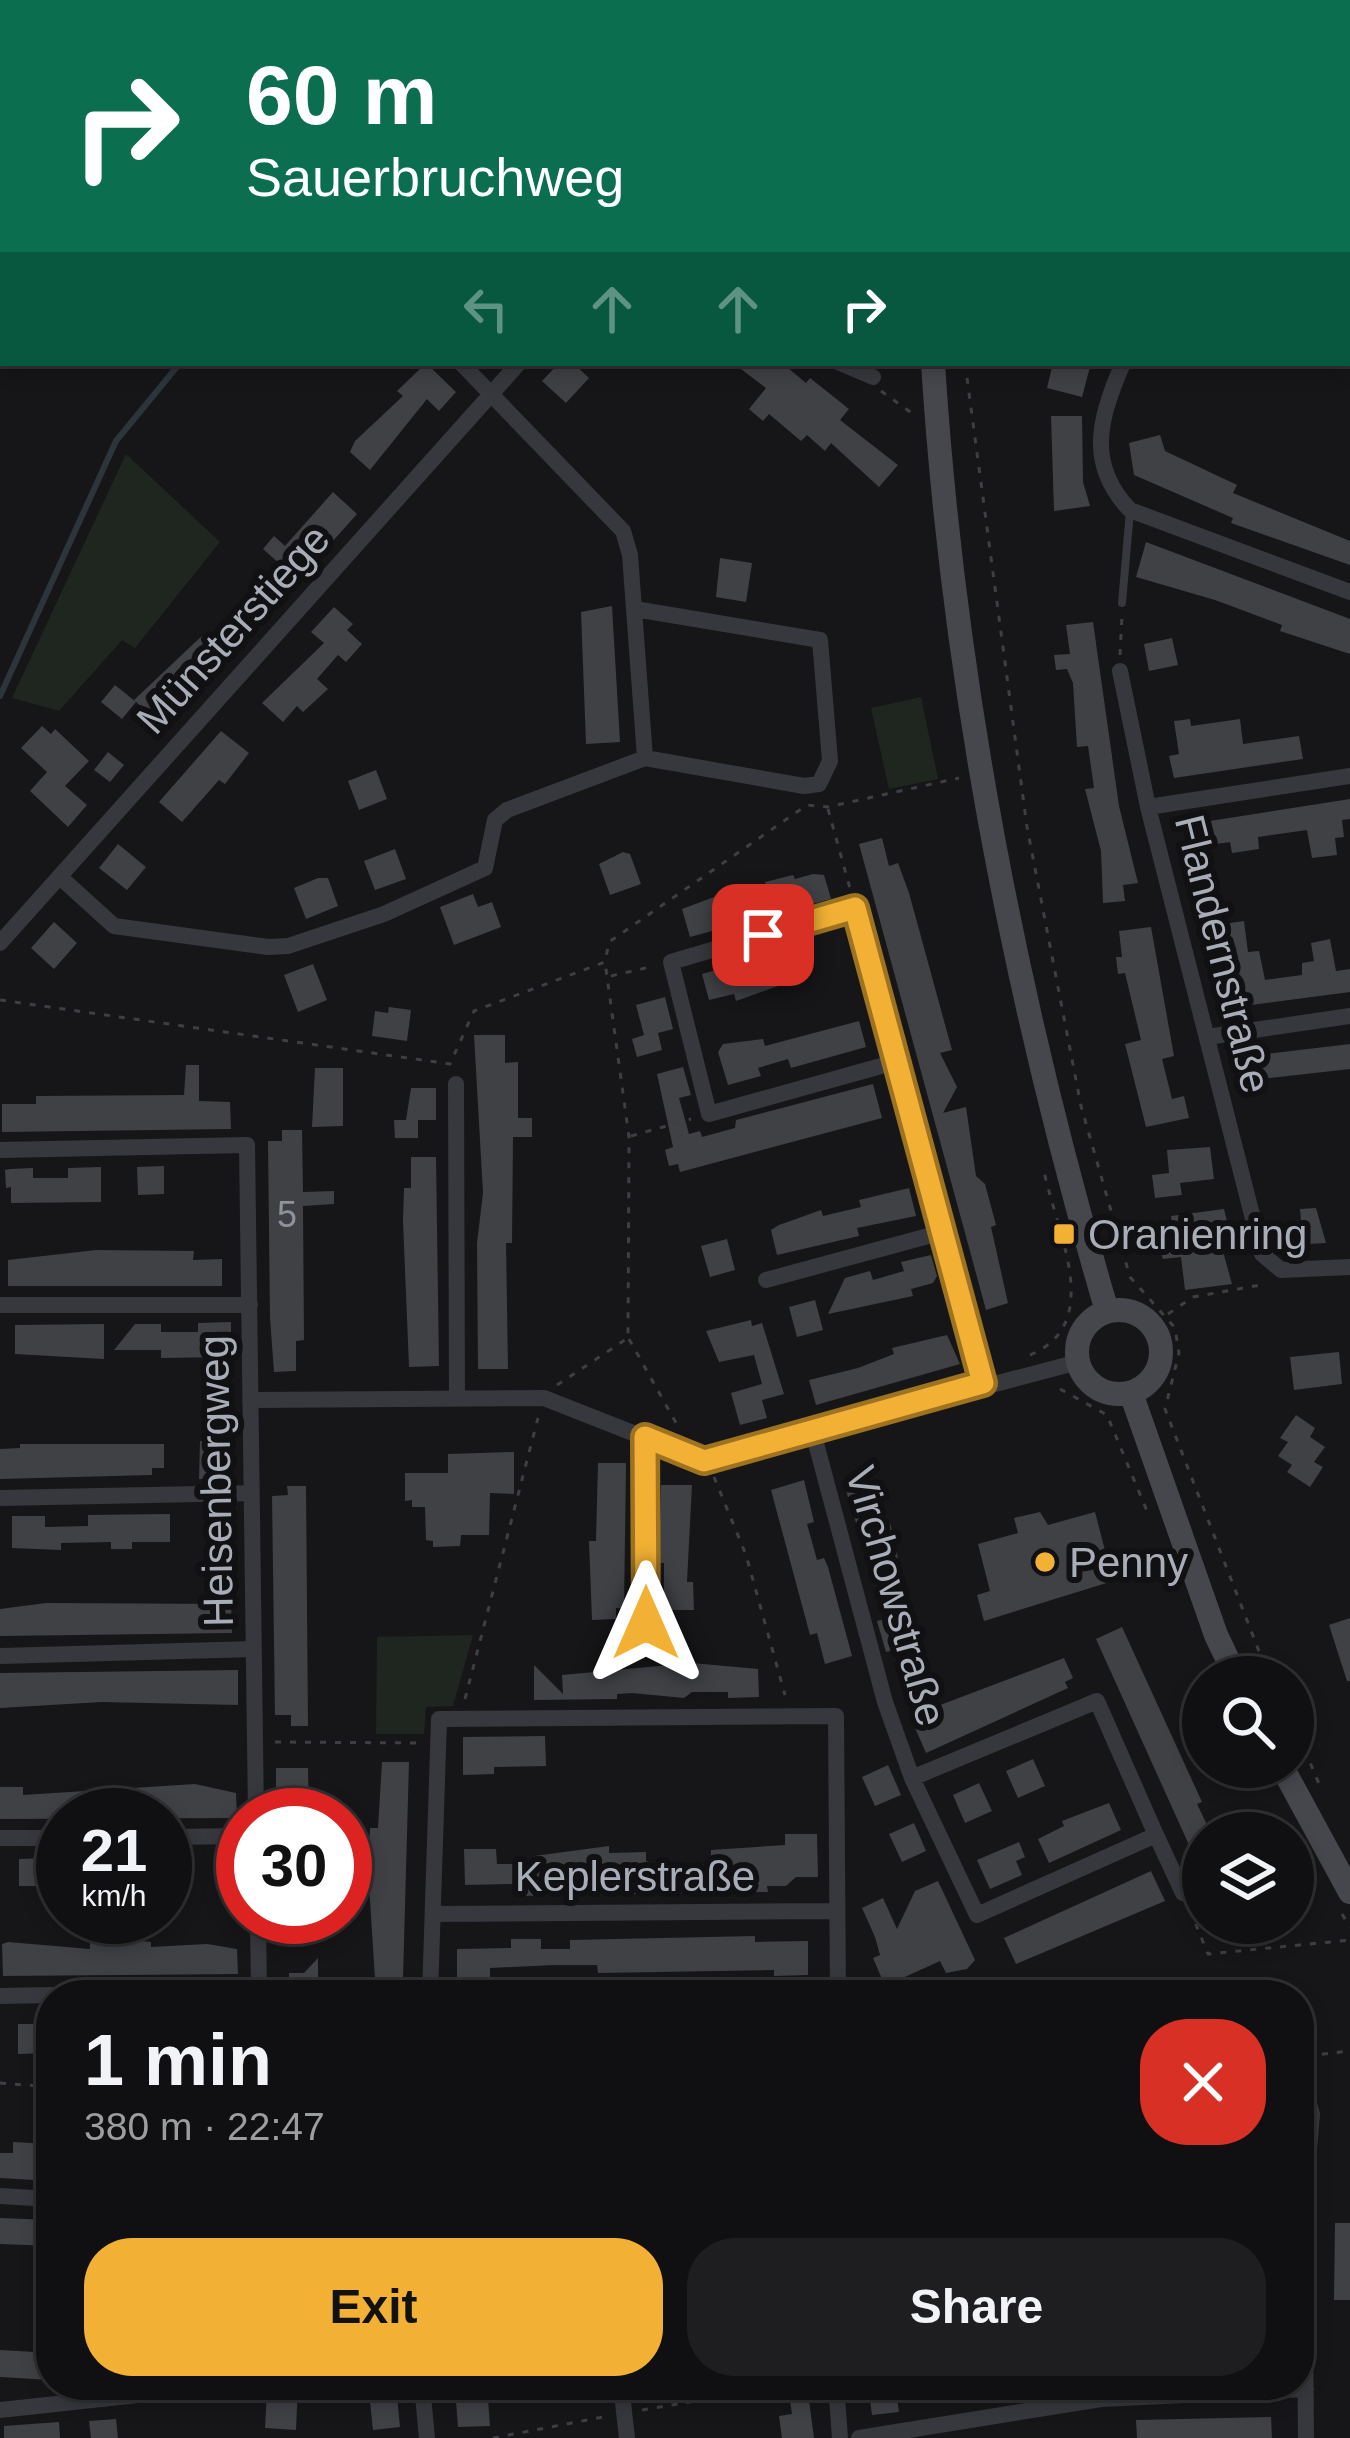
<!DOCTYPE html>
<meta charset="utf-8">
<style>
body{margin:0;font-family:Arial,sans-serif;background:#1e1e20;color:#f1f3f6;height:100vh;display:flex;flex-direction:column;font-size:45px;white-space:nowrap}
*{box-sizing:border-box;margin:0}
p{font-size:39px;color:#9c9d9f}
.icon{flex:none;width:66px;height:66px;fill:none;stroke:currentColor;stroke-width:2;stroke-linecap:round;stroke-linejoin:round}
.map{position:relative;flex:1;overflow:hidden}
.details{position:absolute;left:36px;top:1980px;width:1278px;height:420px;display:flex;flex-direction:column;background:#101012;border-radius:48px;box-shadow:0 6px 18px #0003,0 0 0 3px #303032}
.details>*{flex:none}
.banner{position:absolute;left:0px;top:0px;width:1350px;height:366px;box-shadow:0 6px 18px #0003,0 0 0 3px #303032;background:#0b6e4f;color:#fff;overflow:hidden}
.fabs{position:absolute;left:1182px;top:1656px;display:grid;gap:24px}
.fabs a{display:grid;place-items:center;width:132px;height:132px;border-radius:50%;background:#101012;box-shadow:0 6px 18px #0003,0 0 0 3px #303032;font-size:60px}
.speed{position:absolute;left:36px;top:1788px;display:flex;gap:24px;font-size:60px;font-weight:700;text-align:center}
.speed>*{display:grid;place-content:center;width:156px;height:156px;border-radius:50%;background:#101012;box-shadow:0 6px 18px #0003,0 0 0 3px #303032;line-height:1}
.speed small{font-size:30px;font-weight:400}
.speed .limit{border:18px solid #d22;background:#fff;color:#111}
.pin{position:absolute;display:grid;place-items:center;width:102px;height:102px;color:#fff;margin:-51px;border-radius:24px;box-shadow:0 6px 18px #0006}
.me{position:absolute;width:132px;margin:-66px;rotate:0deg;stroke-linejoin:round;filter:drop-shadow(0 0 9px #0008)}
.turn{display:flex;align-items:center;gap:42px;height:252px;padding:0 48px;font-size:54px}
.turn .icon{width:156px;height:156px;stroke-width:2.5}
.turn b{display:block;font-size:84px;line-height:102px}
.lanes{display:flex;align-items:center;height:114px;padding:0 48px;background:#0003;justify-content:center;gap:60px;direction:ltr}
.lanes .off{opacity:.35}
.round{display:grid;place-items:center;flex:none;width:126px;height:126px;border-radius:48px;background:#1e1e20}
.overview{display:flex;align-items:center;justify-content:space-between;height:204px;padding:0 48px}
h1{font-size:72px;font-weight:700;line-height:90px}
.button{display:flex;gap:24px;margin-top:auto;padding:24px 48px}
.button a{flex:1;height:138px;border-radius:48px;background:#f2b134;color:#111;font-size:48px;font-weight:700;line-height:138px;text-align:center}
.button a+a{background:#1e1e20;color:#f1f3f6}
.map>svg:first-child{display:block}
</style>
<div class="map">
<svg width="1350" height="2438" viewBox="0 0 1350 2438">
<rect width="100%" height="100%" fill="#161618"/>
<path fill="#1e261f" d="M126,454L220,542L135,648L122,640L59,711L12,698Z
M921,697L938,779L889,789L871,708Z
M473,1635L453,1706L426,1707L424,1734H376L377,1637Z"/>
<g fill="none" stroke-linecap="round" stroke-linejoin="round">
<path stroke="#2c353c" stroke-width="6" d="M179,0L180,3
M0,696L116,441L180,363"/>
</g>
<path fill="#404145" d="M426,363L456,392L439,411L427,399L370,470L350,452L355,441L403,396L397,391Z
M559,363H573L589,378L566,403L542,381Z
M733,363H782L806,383L810,378L849,409L840,420L898,465L879,487L831,443L825,451L807,435L801,441L769,414L763,421L749,409L766,388Z
M1053,363H1091L1082,397L1047,388Z
M1051,416H1082L1083,482L1090,506L1054,511Z
M1160,435L1165,451L1237,485L1233,493L1350,541V565L1231,523L1233,518L1134,475L1129,443Z
M333,492L357,514L298,580L263,549L274,536L285,546Z
M1146,542L1350,619V654L1280,631L1282,625L1215,600L1136,577Z
M720,558L752,563L746,602L716,597Z
M612,606L620,742L586,744L581,612Z
M334,607L353,624L347,630L362,644L346,662L338,655L317,679L328,689L303,712L297,706L283,722L262,703L324,643L311,632Z
M1093,622L1119,806L1138,883L1123,885L1125,901L1103,903L1101,851L1085,789L1094,788L1088,746L1077,747L1073,683L1067,669L1056,670L1054,655L1070,654L1066,625Z
M206,632L226,650L155,719L134,700Z
M1172,638L1178,665L1149,671L1144,644Z
M115,685L136,702L122,719L101,702Z
M1190,719L1191,726L1240,719L1243,744L1299,736L1303,759L1174,778L1169,756L1179,754L1174,721Z
M42,726L51,734L55,729L89,761L65,786L87,805L68,827L30,791L47,772L21,748Z
M221,731L249,753L225,784L219,780L182,822L159,802Z
M108,752L124,765L110,782L94,770Z
M376,770L387,799L359,810L348,781Z
M1350,799V819L1342,820L1344,837L1335,838L1337,855L1312,858L1307,830L1258,837L1259,849L1232,853L1230,842L1195,847L1191,824Z
M882,838L889,866L898,863L909,893L952,1050L940,1053L957,1087L943,1113L966,1107L976,1176L985,1184L996,1225L991,1227L1008,1303L986,1310L859,844Z
M118,844L146,867L127,890L99,868Z
M395,849L406,879L375,890L364,861Z
M623,852L630,854L641,884L610,895L599,864Z
M813,874L824,875L831,899L690,937L682,909L722,894L724,901L767,889L765,882L793,875L795,879Z
M318,878H328L338,906L306,919L294,888Z
M473,894L478,907L492,902L501,927L454,945L440,907Z
M1244,921L1248,952L1259,951L1265,980L1302,975V963L1314,961L1311,943L1330,939L1336,971L1350,969V992L1235,1007L1224,924Z
M54,922L77,943L54,969L31,948Z
M1151,927L1174,1056L1162,1059L1172,1099L1184,1096L1189,1118L1146,1127L1125,1044L1141,1040L1125,973L1118,974L1116,957H1122L1119,931Z
M784,951L792,981L736,1001L734,994L709,1000L702,974L727,967L730,975L763,966L761,958Z
M313,964L327,1000L298,1012L284,975Z
M665,997L673,1029L658,1033L662,1050L637,1057L632,1039L644,1035L636,1005Z
M389,1007L411,1010L407,1041L372,1036L375,1011L388,1013Z
M859,1021L866,1047L791,1068L788,1059L758,1068L761,1076L728,1085L718,1052L723,1044L763,1039L765,1046Z
M474,1035H505V1063L518,1062V1118H532V1137H513L512,1243H506L508,1369H478L477,1243L483,1193Z
M1350,1044V1069L1252,1080L1248,1056Z
M186,1065H199V1101L230,1102L231,1129L2,1132V1104H36V1096L184,1095Z
M683,1067L691,1095L679,1098L689,1134L700,1131L702,1137L735,1128L736,1120L873,1084L882,1118L680,1172L678,1164L669,1166L665,1150L673,1147L657,1074Z
M315,1068H343V1126L312,1127Z
M411,1088H436V1120H418V1138H395L394,1120H406Z
M282,1130H302L303,1192L334,1191V1204L303,1206L304,1340L296,1341V1371L274,1372L270,1318L268,1141H282Z
M1210,1147L1214,1179L1180,1183L1182,1195L1155,1198L1152,1175L1169,1173L1167,1150Z
M411,1157H436L439,1366L409,1367L403,1221L404,1188H411Z
M164,1166V1194L138,1195L137,1167Z
M101,1167V1202L11,1203V1187L6,1188L5,1170L10,1169L33,1168V1178H68V1168Z
M909,1188L916,1216L857,1228L859,1236L777,1255L771,1230L779,1225L821,1210L823,1216L861,1207L859,1200Z
M1316,1208L1326,1243L1290,1245L1289,1221L1301,1220L1300,1209Z
M1224,1209L1229,1229L1217,1230L1232,1284L1185,1290L1181,1257L1163,1259L1157,1242L1174,1240L1171,1216Z
M727,1239L735,1270L710,1277L701,1246Z
M96,1250L194,1251L193,1260L222,1259V1286H8V1260Z
M931,1255L937,1276L933,1283L911,1289L913,1296L828,1314L845,1278L870,1271L873,1280L904,1271L901,1262Z
M815,1300L823,1330L797,1337L789,1307Z
M751,1320L752,1326L762,1323L784,1394L762,1400L767,1418L740,1425L731,1393L762,1384L754,1355L719,1362L706,1331Z
M231,1322V1357L161,1358V1350H114L135,1324H161V1332H198V1323Z
M104,1324V1359L15,1354V1325Z
M947,1335L960,1364L816,1405L809,1380L858,1368L894,1354L892,1348Z
M1339,1352L1342,1384L1294,1390L1290,1357Z
M1296,1415L1315,1428L1310,1437L1325,1447L1314,1462L1323,1467L1310,1487L1287,1472L1292,1465L1278,1456L1288,1442L1280,1438Z
M200,1441L225,1442L224,1479H199Z
M20,1444H164V1468H152V1475L0,1479V1449L20,1448Z
M514,1452V1494L490,1493L489,1535H461L460,1546L433,1547V1541L426,1540L425,1507H412V1500L405,1501V1473H448V1454Z
M598,1463H626L624,1608H616V1619L592,1620L589,1541H596Z
M861,1474L868,1478L878,1513L884,1512L891,1526L916,1644L886,1652L877,1621L886,1619L843,1481Z
M804,1480L814,1522L807,1524L817,1560L824,1558L828,1567L852,1656L825,1664L817,1633L810,1635L771,1490Z
M661,1485H692L687,1582H693L694,1610H664V1563H659Z
M287,1486H306L308,1726H291V1715H275L272,1496L288,1495Z
M1040,1512L1048,1525L1095,1512L1113,1581L984,1621L977,1595L990,1591L978,1544L1018,1533L1014,1518Z
M170,1514V1542H132V1549H111V1542L61,1543V1550L12,1548V1516H45V1527L88,1526V1515Z
M46,1603L231,1604L232,1633L0,1636V1609Z
M1350,1618V1681H1347L1329,1625Z
M1122,1627L1202,1802L1197,1804L1211,1833H1203V1876L1096,1639Z
M1064,1658L1073,1678L1065,1682L1068,1688L926,1753L913,1723L937,1712L935,1707Z
M692,1663L758,1669L759,1697L728,1698V1692H692L684,1698L632,1693L617,1694V1699L534,1700V1665L563,1694L562,1675Z
M238,1670V1705L102,1702L0,1708V1673Z
M545,1736L546,1766L494,1767V1774L463,1775V1737Z
M1033,1759L1045,1786L1018,1798L1006,1771Z
M382,1762H409L403,1979H375L368,1869L370,1828H378Z
M888,1765L901,1795L875,1806L862,1777Z
M276,1768H308L309,1813H285V1803H276Z
M979,1783L992,1811L965,1823L953,1795Z
M195,1784L236,1793L237,1818L0,1819V1787H23V1795Z
M1109,1803L1121,1830L1049,1863L1038,1839L1064,1826L1062,1821Z
M914,1823L926,1851L902,1862L889,1834Z
M785,1834H817L818,1877H796L786,1886H767L768,1892L515,1896L514,1884L465,1885L464,1849H496L497,1864H534V1856L609,1846V1853L646,1852V1861L656,1865L711,1864V1850L785,1845Z
M1019,1842L1025,1857L1016,1861L1022,1875L990,1889L977,1860Z
M47,1858V1867H60V1886H19V1859Z
M1151,1871L1165,1901L1016,1964L1004,1938Z
M938,1881L975,1960L967,1969L946,1973L940,1961L885,1986L873,1958L880,1955L875,1937L862,1908L883,1898L897,1929L915,1891Z
M286,1917H305L306,1942H286Z
M755,1936V1942L808,1941V1975L774,1976V1970L598,1973L597,1965H554L490,1968V1983L457,1984V1949L511,1948V1939H541V1949H570V1940Z
M122,1939L151,1942V1947L207,1944L237,1949L238,1974L3,1976L2,1944L8,1942L90,1949V1943Z
M318,1958V1995H289V1973H304Z
M18,2024H41L51,2033V2053L18,2054Z
M13,2142L51,2144V2181L0,2178V2153H13Z
M0,2218L51,2220V2246L0,2244Z
M1335,2223H1350V2300H1334Z
M0,2350L51,2353V2380L0,2377Z
M278,2385H298L296,2430L265,2428L267,2391H277Z
M357,2385H396L400,2427L373,2430L370,2402L358,2403Z
M563,2385H590V2402H563Z
M807,2385L814,2438H782L779,2416L792,2414L788,2388Z
M877,2385H895L899,2412L872,2415L869,2393L878,2392Z
M488,2399L490,2426L458,2427L456,2401Z
M1271,2417L1272,2438H1137L1136,2420Z
M116,2419L118,2438H91L89,2421Z
M59,2422L60,2438H4V2426Z"/>
<g fill="none" stroke-linecap="round" stroke-linejoin="round">
<path stroke="#3d3f44" stroke-width="3" stroke-dasharray="6 9" stroke-linecap="butt" d="M946,0V3
M965,363L1027,827L1081,1106L1130,1277L1175,1328L1179,1353L1165,1409L1269,1677
M881,391L916,416
M1120,655L1122,616
M828,809L851,892
M611,976L654,966
M0,1000L450,1064L474,1011L605,962L609,942L807,805L828,807L959,778
M631,1136L691,1119
M1168,1314L1193,1297L1266,1284
M629,1339L680,1430
M1030,1355C1108,1323 1053,1225 1043,1166
M557,1385L628,1338L629,1137L605,962
M1060,1389L1107,1415L1147,1511
M714,1477L746,1555L785,1695
M465,1699L538,1418
M1293,1722L1322,1791
M275,1742L422,1743
M1190,1910L1208,1954L1350,1940
M1342,1914L1350,1927
M1307,2056L1350,2051
M0,2083L51,2087
M642,2410L790,2385
M493,2438L603,2417"/>
<path stroke="#37383d" stroke-width="8" d="M11,0L14,3
M0,123L3,124
M1122,603L1130,511"/>
<path stroke="#37383d" stroke-width="16" d="M701,0L705,3
M1067,0L1068,3
M843,3L846,0
M840,363L873,377
M1123,363C1100,417 1085,463 1130,510L1350,592
M635,609L820,640L830,761L819,784L804,786L645,758
M1120,671L1148,807L1262,1254L1281,1270L1350,1267
M1148,807L1350,776
M60,877L114,926L268,947L288,946L384,914L485,868L495,820L507,810L645,758L630,555L623,531L461,363
M0,943L519,363
M1207,1037L1350,1016
M899,1061L709,1114L671,962L855,908L983,1383
M456,1084L457,1397
M0,1150L247,1145L256,1815
M766,1280L943,1232
M0,1305H250
M250,1400L544,1398L704,1461L1078,1362
M813,1432L885,1702L912,1778L977,1915L1156,1835L1097,1701L912,1778
M645,1437L646,1623
M0,1498L250,1493
M0,1656L254,1649
M1156,1835L1183,1893
M165,1837L243,1836
M0,1838H63
M434,1914L837,1911
M258,1917L259,1995
M70,1995L259,1993
M430,1995L439,1719L836,1716L838,1995
M0,1996L51,1995
M1299,2072L1312,2114L1304,2206L1306,2438
M0,2196L51,2199
M422,2385L427,2438
M621,2385L627,2438
M836,2385L840,2438
M0,2410L230,2385
M859,2438L1101,2399L1306,2389"/>
<path stroke="#45474d" stroke-width="24" d="M912,0V3
M933,363C953,681 1017,1006 1107,1311
M1077 1352a42 42 0 1 1 84 0a42 42 0 1 1-84 0Z
M1131,1393L1216,1635L1236,1677
M1282,1767L1350,1892"/>
</g>
<g fill="none" stroke-linecap="round" stroke-linejoin="round">
<g stroke="#9d7322" stroke-width="30">
<path id="route" d="M646,1623L645,1437L704,1461L983,1383L855,908L763,935"/>
</g>
<use href="#route" stroke="#f2b134" stroke-width="21"/>
</g>
<g fill="#f2b134" stroke="#111113" stroke-width="4.5">
<rect x="1052" y="1222" width="24" height="24" rx="6"/>
<circle cx="1045" cy="1562" r="12"/>
</g>
<g text-anchor="middle" dominant-baseline="central" stroke-width="12" stroke-linejoin="round" paint-order="stroke">
<g font-size="36" fill="#8e929b">
<text x="287" y="1214">5</text>
</g>
<g font-size="42" fill="#a8adb8" stroke="#111113">
<text transform="translate(233 629) rotate(-48)">Münsterstiege</text>
<text transform="translate(1223 954) rotate(76)">Flandernstraße</text>
<text transform="translate(216 1481) rotate(-91)">Heisenbergweg</text>
<text transform="translate(896 1596) rotate(74)">Virchowstraße</text>
<text x="635" y="1876">Keplerstraße</text>
</g>
<g font-size="42" fill="#a8adb8" stroke="#111113" text-anchor="start">
<text x="1088" y="1234">Oranienring</text>
<text x="1069" y="1562">Penny</text>
</g>
</g>
</svg>
<div class="fabs">
<a><svg class="icon" aria-label="search" viewBox="0 0 24 24"><circle cx="10" cy="10" r="6"/><path d="M15 15l6 6"/></svg></a>
<a><svg class="icon" aria-label="layers" viewBox="0 0 24 24"><path d="M12 4l9 5-9 5-9-5zM3 14l9 5 9-5"/></svg></a>
</div>
<div class="speed"><div>21<small>km/h</small></div><div class="limit">30</div></div>
<div class="pin" style="left:763px;top:935px;background:#d93025"><svg class="icon" aria-label="arrive" viewBox="0 0 24 24"><path d="M6 21V4h12l-3 4 3 4H6"/></svg></div>
<svg class="me" style="left:646px;top:1623px" viewBox="-20 -20 40 40"><path d="M0-17L14 15 0 8-14 15z" fill="#f2b134" stroke="#fff" stroke-width="4"/></svg>
<div class="banner">
<div class="turn"><svg class="icon" aria-label="right" viewBox="0 0 24 24"><path d="M7 20v-9h11M14 6l5 5-5 5"/></svg><div><b>60 m</b>Sauerbruchweg</div></div>
<div class="lanes"><svg class="icon off" aria-label="left" viewBox="0 0 24 24"><path d="M17 20v-9H6M10 6l-5 5 5 5"/></svg><svg class="icon off" aria-label="ahead" viewBox="0 0 24 24"><path d="M12 20V5M6 11l6-6 6 6"/></svg><svg class="icon off" aria-label="ahead" viewBox="0 0 24 24"><path d="M12 20V5M6 11l6-6 6 6"/></svg><svg class="icon" aria-label="right" viewBox="0 0 24 24"><path d="M7 20v-9h11M14 6l5 5-5 5"/></svg></div>
</div>
<section class="details">
<div class="overview"><div><h1>1 min</h1><p>380 m · 22:47</p></div><a class="round" style="background:#d93025;color:#fff"><svg class="icon" aria-label="close" viewBox="0 0 24 24"><path d="M6 6l12 12M18 6L6 18"/></svg></a></div>
<div class="button"><a>Exit</a><a>Share</a></div>
</section>
</div>
